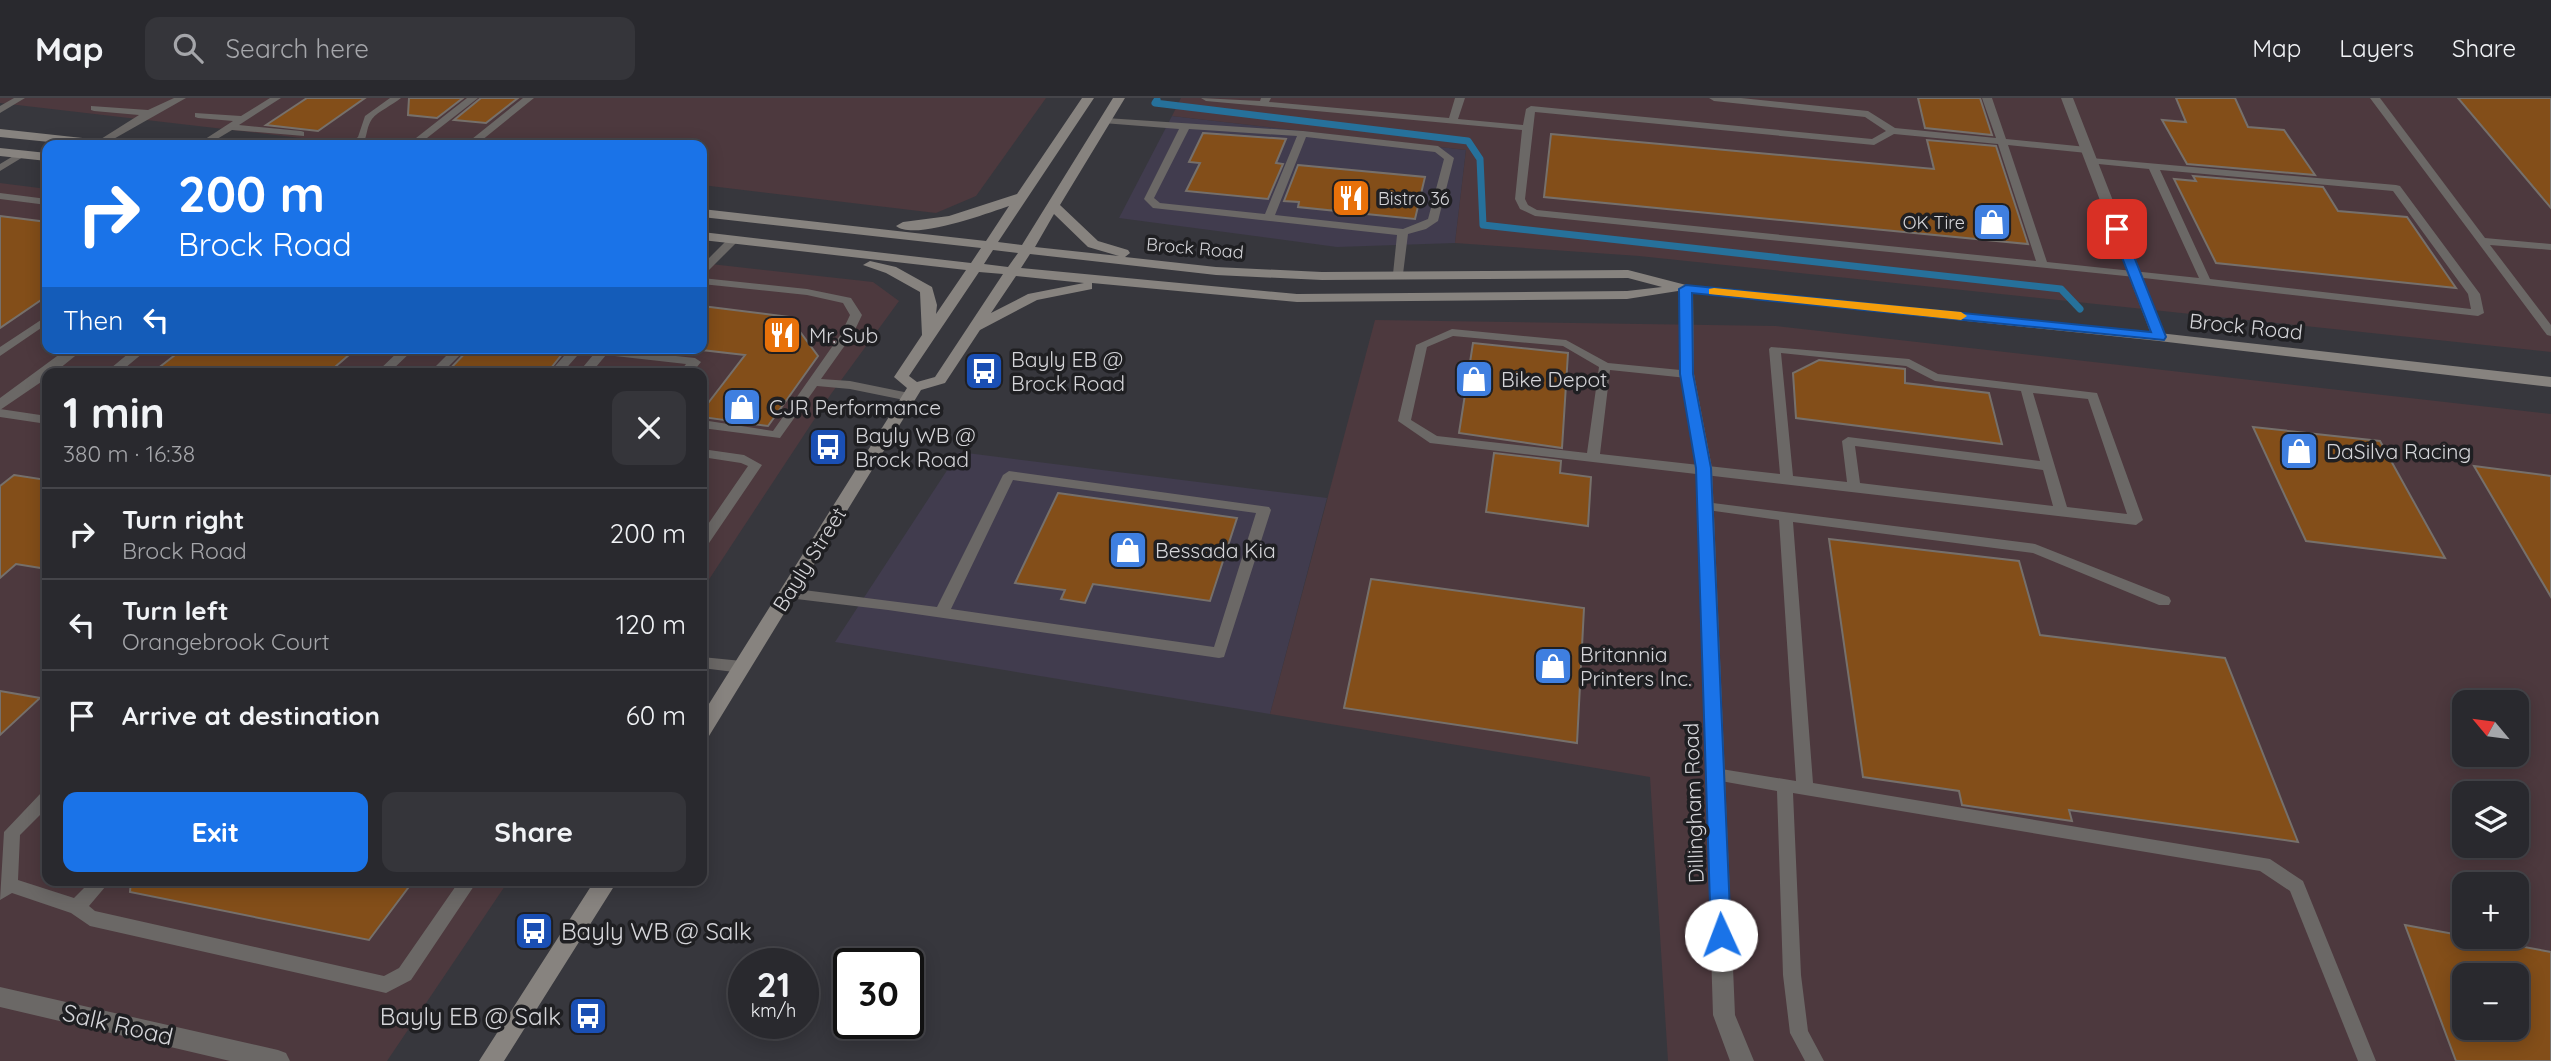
<!DOCTYPE html>
<meta charset="utf-8">
<style>
body{margin:0;font-family:Quicksand,sans-serif;background:#35353a;color:#f1f3f6;height:100vh;display:flex;flex-direction:column;font-size:26px;white-space:nowrap}
*{box-sizing:border-box;margin:0}
p{font-size:23px;color:#a5a6aa}
.icon{flex:none;width:38px;height:38px;fill:none;stroke:currentColor;stroke-width:2;stroke-linecap:round;stroke-linejoin:round}
.map{position:relative;flex:1;overflow:hidden}
.panel{position:absolute;left:42px;top:270px;width:665px;height:518px;display:flex;flex-direction:column;background:#29292e;border-radius:14px;box-shadow:0 4px 18px #0003,0 0 0 2px #45454a}
.panel>*{flex:none}
.guide{position:absolute;left:42px;top:42px;width:665px;height:214px;border-radius:14px;box-shadow:0 4px 18px #0003,0 0 0 2px #45454a;background:#1a73e8;color:#fff;overflow:hidden}
.needle{width:46px;rotate:299deg}
.tools{position:absolute;left:2452px;top:592px;display:grid;gap:14px}
.tools a{display:grid;place-items:center;width:77px;height:77px;border-radius:14px;background:#29292e;box-shadow:0 4px 18px #0003,0 0 0 2px #45454a;font-size:35px}
.speed{position:absolute;left:728px;top:850px;display:flex;gap:14px;font-size:35px;font-weight:700;text-align:center}
.speed>*{display:grid;place-content:center;width:91px;height:91px;border-radius:50%;background:#29292e;box-shadow:0 4px 18px #0003,0 0 0 2px #45454a;line-height:1}
.speed small{font-size:18px;font-weight:400}
.speed .limit{border:4px solid #111;border-radius:10px;background:#fff;color:#111}
.pin{position:absolute;display:grid;place-items:center;width:60px;height:60px;color:#fff;margin:-30px;border-radius:14px;box-shadow:0 4px 10px #0006}
.me{position:absolute;width:77px;margin:-38px;rotate:358deg;stroke-linejoin:round;filter:drop-shadow(0 0 5px #0008)}
.turn{display:flex;align-items:center;gap:24px;height:147px;padding:0 21px;font-size:32px}
.turn .icon{width:91px;height:91px;stroke-width:2.5}
.turn b{display:block;font-size:49px;line-height:60px}
.then{display:flex;align-items:center;height:66px;padding:0 21px;background:#0003;gap:14px;font-size:26px}
.round{display:grid;place-items:center;flex:none;width:74px;height:74px;border-radius:14px;background:#35353a}
.head{display:flex;align-items:center;justify-content:space-between;height:119px;padding:0 21px}
h1{font-size:42px;font-weight:700;line-height:52px}
.primary-button{display:flex;gap:14px;margin-top:auto;padding:14px 21px}
.primary-button a{flex:1;height:80px;border-radius:14px;background:#1a73e8;color:#fff;font-size:28px;font-weight:700;line-height:80px;text-align:center}
.primary-button a+a{background:#35353a;color:#f1f3f6}
ul{padding:0;list-style:none}
li{display:flex;align-items:center;gap:21px;height:91px;padding:0 21px;border-top:2px solid #45454a}
li div{flex:1}
li b{display:block;font-size:26px}
li em{font-style:normal}
header{display:flex;align-items:center;gap:42px;box-sizing:border-box;height:98px;padding:0 35px;background:#29292e;border-bottom:2px solid #45454a}
header strong{font-size:33px}
nav{display:flex;gap:38px;margin-inline-start:auto;font-size:24px}
.search{width:490px;height:63px;background:#35353a;display:flex;align-items:center;gap:18px;box-sizing:border-box;padding:0 24px;border-radius:14px;color:#a5a6aa;font-size:26px}
.map>svg:first-child{display:block}
</style>
<header>
<strong>Map</strong>
<div class="search"><svg class="icon" aria-label="search" viewBox="0 0 24 24"><circle cx="10" cy="10" r="6"/><path d="M15 15l6 6"/></svg>Search here</div>
<nav><a>Map</a><a>Layers</a><a>Share</a></nav>
</header>
<div class="map">
<svg width="2551" height="963" viewBox="0 0 2551 963">
<rect width="100%" height="100%" fill="#37373d"/>
<path fill="#413c4e" d="M1172,18L1466,52L1455,145L1337,149L1119,120Z
M959,354L1327,400L1270,616L835,544Z"/>
<path fill="#4d393e" fill-rule="evenodd" d="M0,0H1046L976,98L936,115L702,87V47H361L0,5Z
M1181,0H2551V254L1639,158L1455,145L1466,52L1172,18Z
M0,85L47,91V250H702V165L873,184L899,203L831,296L702,492V275H47V782H509L387,963H0Z
M1375,222L1776,228L2551,316V963H1668L1650,679L1270,616ZM2464,604H2516V656H2464ZM2464,695H2516V747H2464ZM2464,786H2516V838H2464ZM2464,877H2516V929H2464Z"/>
<g fill="none" stroke-linecap="round" stroke-linejoin="round">
<path stroke="#26719b" stroke-width="7" d="M1157,2L1155,5L1468,43L1480,61L1483,127L2061,191L2080,211"/>
</g>
<path fill="#834e19" stroke="#76706b" stroke-width="2" fill-rule="evenodd" d="M307,0H365L318,33L266,27Z
M409,0H463L437,20L408,17Z
M481,0H518L486,25L454,22Z
M1918,0H1980L1992,37L1925,30Z
M2176,0H2235L2248,29L2284,32L2315,77L2187,66L2162,22L2186,24Z
M2458,0H2551V110Z
M1203,35L1286,41L1276,65L1283,66L1268,101L1186,93L1200,65L1189,64Z
M1551,36L1934,71L1927,42L1996,48L2028,146L1544,99Z
M1298,67L1425,79L1415,121L1298,109L1299,104L1284,103Z
M2193,78L2323,89L2338,113L2407,119L2456,190L2216,165L2174,81L2196,83Z
M0,118L47,124V198L0,230Z
M702,208L789,219L818,258L768,328L702,319V313L745,257L702,252Z
M1473,245L1568,255L1562,350L1459,335Z
M184,250H357L328,275H152Z
M470,250H567L547,275H446Z
M1819,262L1905,271V285L1989,295L2002,346L1796,320L1793,275Z
M2253,329L2380,343L2445,460L2306,443Z
M1494,355L1561,363L1560,375L1591,379L1588,428L1486,414Z
M2474,368L2551,378V499Z
M14,377L47,382V471L16,466L0,480V388Z
M1058,395L1237,420L1210,503L1093,486L1085,505L1061,501L1065,492L1015,485Z
M1829,441L2019,463L2040,537L2225,560L2298,744L2069,712L2072,723L1982,710L1962,707L1959,693L1863,679Z
M1371,481L1584,510L1577,645L1344,610Z
M0,593L40,600L0,637Z
M131,782H414L369,842L130,794Z
M2405,827L2551,854V963H2456ZM2464,877H2516V929H2464Z"/>
<g fill="none" stroke-linecap="round" stroke-linejoin="round">
<path fill="#6b6866" fill-rule="evenodd" d="M14,0H25L0,15V8Z
M174,0H186L103,47L93,46L139,17L94,13L91,12V8L148,12Z
M270,0H281L239,27L301,33L304,34V38L232,32L207,47H196L233,23L198,20L195,19V15L241,18Z
M390,0H401C393,7 378,13 372,21C362,36 373,47 347,47L358,39L365,18Z
M467,0H478L427,40L467,45L523,0H534L476,47H441L416,44V40Z
M1201,0L1260,3L1261,0H1271L1269,4L1449,20L1455,0H1465L1458,21L1523,27L1526,11L1531,8L1872,41L1886,33L1865,19L1714,3L1709,0H1741L1868,13L1895,30L1996,40L1982,0H1992L2006,41L2087,49L2092,52L2087,55L2008,47L2047,164L2199,180L2149,71L2088,65V61L2091,60L2396,87L2400,88L2480,196L2484,215L2478,218L2135,179L1535,118L1520,111L1515,101L1522,32L1206,3ZM1535,14L1874,47L1894,36L1998,46L2036,163L1537,112L1528,107L1525,101ZM2160,72L2393,93L2468,196L2471,211L2210,181Z
M2370,0H2380L2485,140L2551,146V152L2490,147L2551,227V238L2547,237Z
M1106,20L1303,33L1438,48L1454,60L1438,123L1426,131L1408,136L1403,176L1398,179L1393,176L1397,137L1153,110L1144,101L1179,31L1103,25V21ZM1189,31L1297,38L1265,116L1160,105L1154,100ZM1306,39L1435,54L1444,61L1428,121L1403,131L1275,117Z
M20,54L28,56L0,73V66Z
M0,95L47,101V107L0,101Z
M733,139L738,142L737,144L706,175L702,176V167L729,140Z
M702,180L807,191L851,200L862,217L853,236L821,281L850,283L909,295L915,299L909,303L850,291L817,288L780,340L702,330V322L773,333L841,236L850,217L843,205L807,197L702,186Z
M47,218V226L0,258V249Z
M1452,231L1566,242L1608,265L1691,273L1693,276L1687,280L1610,272L1600,356L1780,376L1769,251L1771,249L1909,261L1938,276L2097,295L2143,422L2136,427L1430,345L1398,323L1416,247ZM1453,238L1563,248L1599,269L1587,355L1437,338L1411,322L1427,249ZM1781,255L1906,268L1935,283L2021,293L2040,363L1848,339L1842,343L1847,384L1793,378ZM2033,295L2088,301L2127,416L2067,409ZM1855,348L2043,372L2053,408L1860,385Z
M135,250H149L119,275H105Z
M402,250H415L389,275H376Z
M454,250H467L442,275H429Z
M571,250H584L562,275H549Z
M599,250L695,260L701,264L692,275H679L686,266L606,257L591,275H578Z
M0,311L47,318V326L0,319Z
M702,351L744,357L762,367L707,448L702,450V435L748,368L741,365L702,359Z
M1009,373L1269,409L1271,412L1224,559L1219,560L888,512L788,500L781,495L788,490L937,509L1003,377ZM1013,382L1256,415L1214,549L951,511Z
M1705,404L2035,446L2169,499L2171,503L2169,507H2159L2033,455L1793,424L1813,685L2270,761L2303,783L2376,963H2358L2290,793L2260,773L1793,695L1801,877L1808,933L1824,963H1805L1790,935L1783,877L1777,693L1715,682L1709,681L1707,676L1709,671L1715,670L1796,683L1779,422L1700,411L1698,408L1700,405Z
M702,559L742,563L747,565L749,569L747,573L742,575L702,570Z
M47,693V710L20,737L18,782L74,800L92,782H111L89,808L95,813L384,878L399,870L460,782H478L411,882L386,895L90,828L71,815L12,795L0,802L4,734L41,695Z"/>
<path fill="#6b6866" fill-rule="evenodd" d="M2061,0H2073L2166,239L2164,242H2154L2152,239Z
M1686,187L1693,191L1694,276L1712,370L1735,917L1754,963H1730L1713,917L1696,370L1680,276L1679,191Z
M68,250H85L54,275H47V280L0,312V300Z
M0,889L278,952L286,955L290,963H230L0,909Z"/>
<path fill="#87837f" fill-rule="evenodd" d="M1082,0H1094L998,144L1022,147L1113,0H1125L1060,107L1098,143L1128,152L1130,155L1125,159L1216,169L1322,174L1628,172L1686,187L2159,235L2551,279V289L2159,243L1678,193L1627,201L1297,204L1092,185V191L1037,202L980,232L945,285L921,292L709,638L702,641V617L907,290L894,279L922,237L920,194L886,175L863,167L870,163L896,169L932,189L937,207L936,216L966,172L702,142V134L971,165L981,150L702,119V111L986,143L1009,108C988,115 914,143 896,128L903,124L949,118L1017,96ZM1054,116L1088,149L1119,158L1035,149ZM993,152L1018,155L1008,169L984,166ZM1030,156L1216,177L1322,182L1628,180L1662,189L1627,193L1297,196L1021,170ZM979,174L1003,176L935,279L917,284L909,278ZM1016,178L1084,185L1028,196L991,215Z
M0,31L110,43L116,47H79L0,39Z
M0,50L47,55V63L0,58Z
M595,782H618L504,963H479Z"/>
</g>
<path fill="#1a73e8" stroke="#114b97" stroke-width="2" d="M2117,127L2123,131L2166,239L2164,242L1692,195L1693,276L1711,370L1731,837L1728,843L1721,846L1714,843L1711,837L1696,370L1680,276L1679,191L1686,187L2151,234L2111,131Z"/>
<path fill="#f59e0b" d="M1714,190L1961,214L1967,218L1961,222L1709,196V191Z"/>
<defs>
<g id="restaurant-square" transform="scale(2.0125)"><rect x="-9" y="-9" width="18" height="18" rx="4" fill="#e8710a" stroke="#1f1f22"/><path d="M-5-6h1v4h1v-4h1v4h1v-4h1v5L-1.5 .5V6h-2V.5L-5-1ZM5-6V6H3V1.5H1.5Q1.5-4 5-6Z" fill="#fff"/></g>
<g id="shop-square" transform="scale(2.0125)"><rect x="-9" y="-9" width="18" height="18" rx="4" fill="#3f7fe0" stroke="#1f1f22"/><path d="M-5-2.5h2.3a2.7 3.5 0 0 1 5.4 0H5L5.5 6h-11ZM-1.5-2.5h3a1.5 2.3 0 0 0-3 0Z" fill="#fff"/></g>
<g id="bus-square" transform="scale(2.0125)"><rect x="-9" y="-9" width="18" height="18" rx="4" fill="#1a4fb4" stroke="#1f1f22"/><path d="M-5-6H5V4H4V6H2V4H-2V6H-4V4H-5ZM-3.5-4V0h7V-4ZM-3.5 1.2v1.5H-2V1.2ZM2 1.2v1.5H3.5V1.2Z" fill="#fff"/></g>
</defs>
<g fill-rule="evenodd">
<use href="#restaurant-square" x="1351" y="100"/>
<use href="#shop-square" x="1992" y="124"/>
<use href="#restaurant-square" x="782" y="237"/>
<use href="#bus-square" x="984" y="273"/>
<use href="#shop-square" x="1474" y="281"/>
<use href="#shop-square" x="742" y="309"/>
<use href="#bus-square" x="828" y="349"/>
<use href="#shop-square" x="2299" y="353"/>
<use href="#shop-square" x="1128" y="452"/>
<use href="#shop-square" x="1553" y="568"/>
<use href="#bus-square" x="534" y="833"/>
<use href="#bus-square" x="588" y="918"/>
</g>
<g text-anchor="middle" dominant-baseline="central" stroke-width="7" stroke-linejoin="round" paint-order="stroke">
<g font-size="18" fill="#d5d5d9" stroke="#1f1f22" text-anchor="start">
<text x="1378" y="100">Bistro 36</text>
<text x="1965" y="124" text-anchor="end">OK Tire</text>
</g>
<g font-size="18" fill="#d5d5d9" stroke="#1f1f22">
<text transform="translate(1195 150) rotate(5)">Brock Road</text>
</g>
<g font-size="21" fill="#d5d5d9" stroke="#1f1f22">
<text transform="translate(2246 228) rotate(6)">Brock Road</text>
<text transform="translate(809 461) rotate(-58)">Bayly Street</text>
<text transform="translate(1693 705) rotate(-92)">Dillingham Road</text>
</g>
<g font-size="21" fill="#d5d5d9" stroke="#1f1f22" text-anchor="start">
<text x="809" y="237">Mr. Sub</text>
<text x="1011" y="261">Bayly EB @<tspan x="1011" dy="24">Brock Road</tspan></text>
<text x="1501" y="281">Bike Depot</text>
<text x="769" y="309">CJR Performance</text>
<text x="855" y="337">Bayly WB @<tspan x="855" dy="24">Brock Road</tspan></text>
<text x="2326" y="353">DaSilva Racing</text>
<text x="1155" y="452">Bessada Kia</text>
<text x="1580" y="556">Britannia<tspan x="1580" dy="24">Printers Inc.</tspan></text>
</g>
<g font-size="24" fill="#d5d5d9" stroke="#1f1f22" text-anchor="start">
<text x="561" y="833">Bayly WB @ Salk</text>
<text x="561" y="918" text-anchor="end">Bayly EB @ Salk</text>
</g>
<g font-size="24" fill="#d5d5d9" stroke="#1f1f22">
<text transform="translate(118 926) rotate(13)">Salk Road</text>
</g>
</g>
</svg>
<div class="tools">
<a><svg class="needle" viewBox="-14 -14 28 28"><path d="M0-13l5 13h-10z" fill="#e53935"/><path d="M0 13l5-13h-10z" fill="#a5a6aa"/></svg></a>
<a><svg class="icon" aria-label="layers" viewBox="0 0 24 24"><path d="M12 4l9 5-9 5-9-5zM3 14l9 5 9-5"/></svg></a>
<a>+</a>
<a>−</a>
</div>
<div class="speed"><div>21<small>km/h</small></div><div class="limit">30</div></div>
<div class="pin" style="left:2117px;top:131px;background:#d93025"><svg class="icon" aria-label="arrive" viewBox="0 0 24 24"><path d="M6 21V4h12l-3 4 3 4H6"/></svg></div>
<svg class="me" style="left:1721px;top:837px" viewBox="-20 -20 40 40"><circle r="19" fill="#fff"/><path d="M0-13L10 11 0 6-10 11z" fill="#1a73e8"/></svg>
<div class="guide">
<div class="turn"><svg class="icon" aria-label="right" viewBox="0 0 24 24"><path d="M7 20v-9h11M14 6l5 5-5 5"/></svg><div><b>200 m</b>Brock Road</div></div>
<div class="then">Then<svg class="icon" aria-label="left" viewBox="0 0 24 24"><path d="M17 20v-9H6M10 6l-5 5 5 5"/></svg></div>
</div>
<section class="panel">
<div class="head"><div><h1>1 min</h1><p>380 m · 16:38</p></div><a class="round"><svg class="icon" aria-label="close" viewBox="0 0 24 24"><path d="M6 6l12 12M18 6L6 18"/></svg></a></div>
<ul>
<li><svg class="icon" aria-label="right" viewBox="0 0 24 24"><path d="M7 20v-9h11M14 6l5 5-5 5"/></svg><div><b>Turn right</b><p>Brock Road</p></div><em>200 m</em></li>
<li><svg class="icon" aria-label="left" viewBox="0 0 24 24"><path d="M17 20v-9H6M10 6l-5 5 5 5"/></svg><div><b>Turn left</b><p>Orangebrook Court</p></div><em>120 m</em></li>
<li><svg class="icon" aria-label="arrive" viewBox="0 0 24 24"><path d="M6 21V4h12l-3 4 3 4H6"/></svg><div><b>Arrive at destination</b></div><em>60 m</em></li>
</ul>
<div class="primary-button"><a>Exit</a><a>Share</a></div>
</section>
</div>
